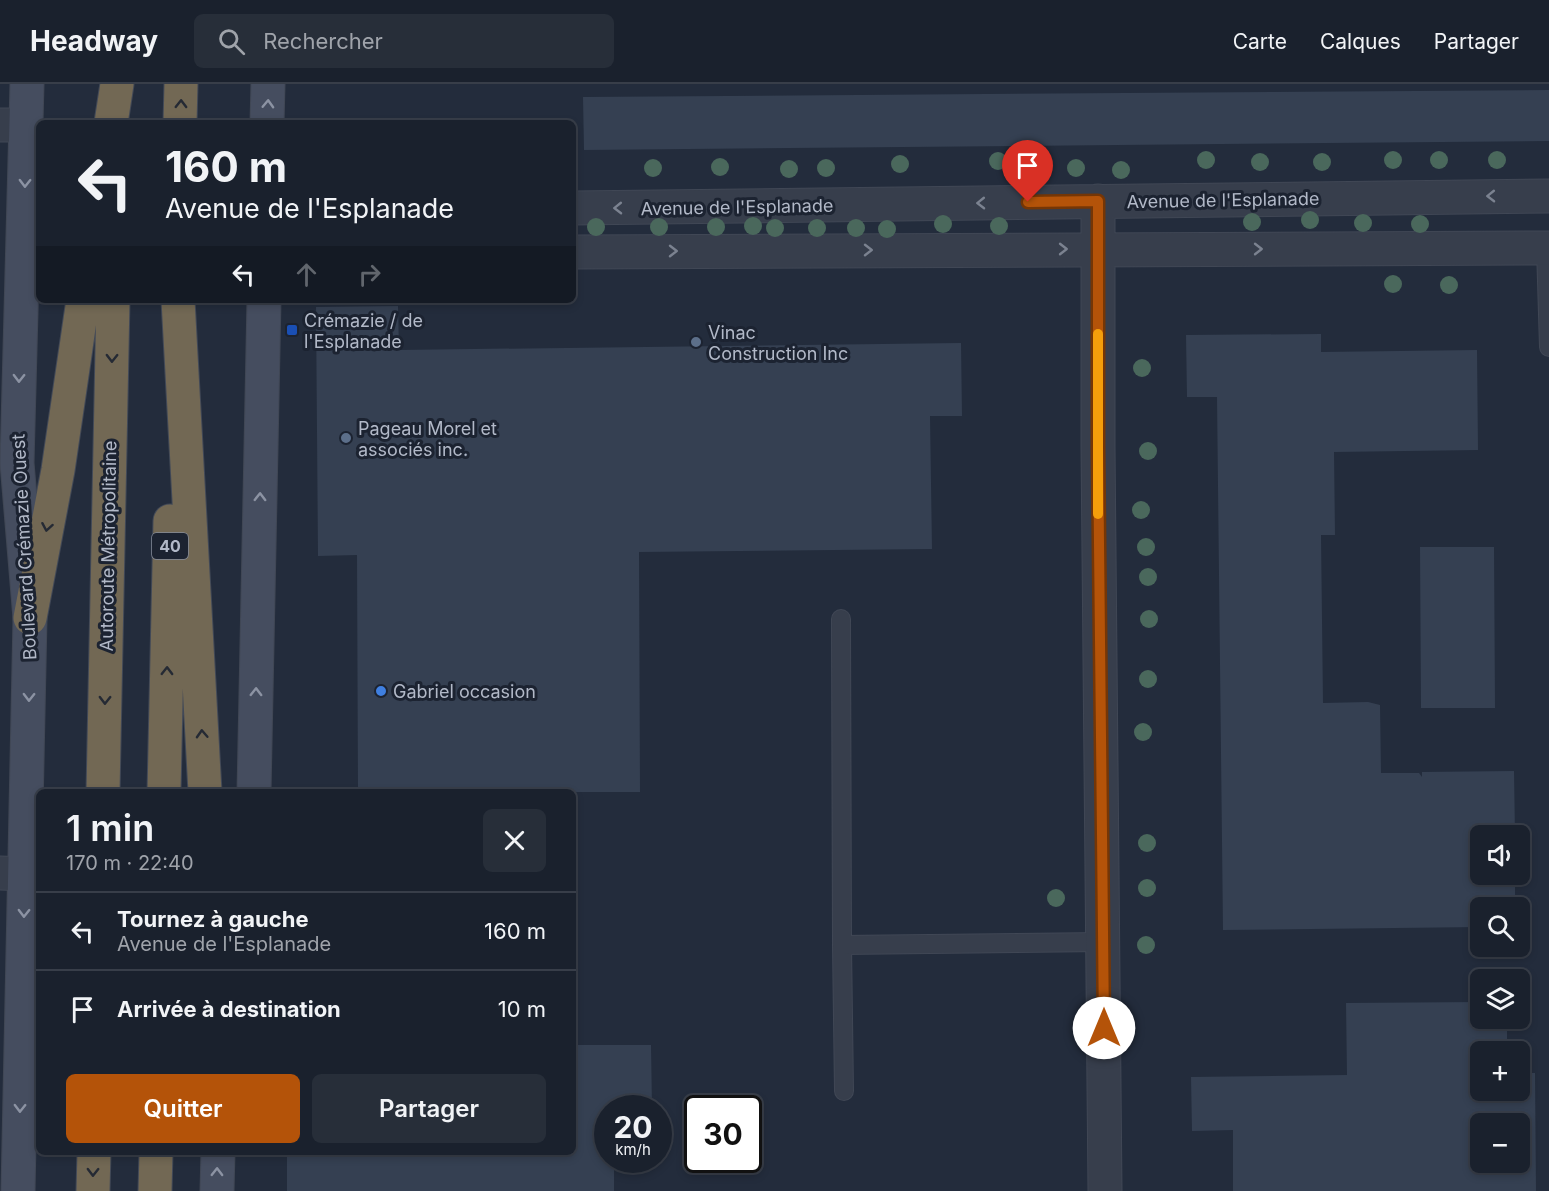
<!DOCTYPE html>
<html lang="fr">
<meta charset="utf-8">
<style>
body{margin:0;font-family:Inter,sans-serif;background:#272e39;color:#f1f3f6;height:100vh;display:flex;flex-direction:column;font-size:22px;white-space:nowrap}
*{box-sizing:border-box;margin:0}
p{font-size:20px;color:#9fa3aa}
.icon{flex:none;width:33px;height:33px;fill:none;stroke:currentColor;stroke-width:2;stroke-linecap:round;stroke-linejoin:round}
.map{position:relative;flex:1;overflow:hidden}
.side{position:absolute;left:36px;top:705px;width:540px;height:366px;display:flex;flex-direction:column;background:#1a212d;border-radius:9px;box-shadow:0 3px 9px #0003,0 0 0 2px #383e49}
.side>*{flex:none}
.top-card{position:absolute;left:36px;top:36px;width:540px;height:183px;border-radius:9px;box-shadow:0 3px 9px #0003,0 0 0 2px #383e49;background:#1a212d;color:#f1f3f6;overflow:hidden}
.buttons{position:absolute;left:1470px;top:741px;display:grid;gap:12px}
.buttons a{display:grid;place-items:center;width:60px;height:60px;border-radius:9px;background:#1a212d;box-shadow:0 3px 9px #0003,0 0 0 2px #383e49;font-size:30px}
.speed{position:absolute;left:594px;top:1011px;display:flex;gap:12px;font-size:30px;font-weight:700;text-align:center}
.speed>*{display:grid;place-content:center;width:78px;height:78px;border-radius:50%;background:#1a212d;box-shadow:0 3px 9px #0003,0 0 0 2px #383e49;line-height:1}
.speed small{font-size:15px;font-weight:400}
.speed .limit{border:3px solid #111;border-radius:9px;background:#fff;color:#111}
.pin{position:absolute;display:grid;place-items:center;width:51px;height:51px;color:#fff;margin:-62px -26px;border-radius:50% 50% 50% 0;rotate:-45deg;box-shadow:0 0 6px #0007}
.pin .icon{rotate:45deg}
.me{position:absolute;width:66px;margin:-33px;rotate:0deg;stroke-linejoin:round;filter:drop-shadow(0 0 4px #0008)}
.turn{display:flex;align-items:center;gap:21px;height:126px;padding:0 30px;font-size:27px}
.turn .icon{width:78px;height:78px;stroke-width:2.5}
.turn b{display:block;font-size:42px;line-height:51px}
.lanes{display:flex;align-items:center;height:57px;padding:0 30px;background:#0003;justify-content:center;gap:30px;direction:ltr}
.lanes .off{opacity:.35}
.round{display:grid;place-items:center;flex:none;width:63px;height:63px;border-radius:9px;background:#272e39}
.headline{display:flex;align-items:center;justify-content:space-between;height:102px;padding:0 30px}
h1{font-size:36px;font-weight:600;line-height:45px}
.cta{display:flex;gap:12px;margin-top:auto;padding:12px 30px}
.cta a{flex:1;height:69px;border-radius:9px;background:#b45309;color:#fff;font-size:24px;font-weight:600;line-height:69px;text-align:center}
.cta a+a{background:#272e39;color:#f1f3f6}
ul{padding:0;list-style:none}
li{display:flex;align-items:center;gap:18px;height:78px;padding:0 30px;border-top:2px solid #383e49}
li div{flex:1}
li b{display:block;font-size:22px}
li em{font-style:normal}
header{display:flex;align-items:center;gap:36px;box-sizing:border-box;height:84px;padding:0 30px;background:#1a212d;border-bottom:2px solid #383e49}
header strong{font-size:28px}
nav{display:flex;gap:33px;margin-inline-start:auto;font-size:21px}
.search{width:420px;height:54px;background:#272e39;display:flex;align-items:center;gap:15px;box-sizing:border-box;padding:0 21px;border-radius:9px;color:#9fa3aa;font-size:22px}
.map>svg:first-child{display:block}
</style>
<header>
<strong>Headway</strong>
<div class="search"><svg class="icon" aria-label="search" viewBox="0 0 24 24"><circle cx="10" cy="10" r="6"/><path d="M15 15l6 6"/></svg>Rechercher</div>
<nav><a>Carte</a><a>Calques</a><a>Partager</a></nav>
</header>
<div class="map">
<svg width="1549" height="1107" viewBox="0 0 1549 1107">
<rect width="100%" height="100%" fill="#232c3c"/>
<path fill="#354052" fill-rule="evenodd" d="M1549,6V57L584,66L583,13Z
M398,222L399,266L961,259L962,332H930L932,465L639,468L640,708H358L357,471L318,472L316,223Z
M1321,250V268L1477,266L1478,366L1334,368L1335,451H1321L1323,619L1368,618L1380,621L1381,689H1419L1422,693V688L1514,687L1515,752H1480V790H1515V824H1480V843L1223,846L1217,313H1187L1186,251Z
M1420,463H1494L1495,624H1421Z
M1480,918V934H1507V968H1480V1006H1520V989H1535L1536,1107H1233V1046L1192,1047L1191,993L1347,991L1346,919ZM1480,1040H1520V1078H1480Z
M573,961H651L652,1024H608V1076H614V1107H287V1068H573Z"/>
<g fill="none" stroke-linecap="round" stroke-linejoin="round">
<g stroke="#404755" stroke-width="20">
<path id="lane" d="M1546,164L1549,263
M841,535L842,861L1103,858
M842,861L844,1007"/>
</g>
<g stroke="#404755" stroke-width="35">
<path id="street" d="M0,41H26
M1098,117V362L1105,1107
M573,124L1549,112
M573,168L1549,164
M0,789L25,790"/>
</g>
<g stroke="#404755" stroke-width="35">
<path id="secondary" d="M267,39L268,0
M254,708L264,216
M18,1107L30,534L17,379L27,0
M217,1107L218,1068"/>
</g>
<g stroke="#424957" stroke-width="35">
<path id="highway" d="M111,39L117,0
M180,39L181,0
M178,216L205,708
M30,534L58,386L83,216
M103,708L113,216
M164,708L170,437
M93,1107L94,1068
M155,1107L156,1068"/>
</g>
<use href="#lane" stroke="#373e4c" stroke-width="18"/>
<use href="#street" stroke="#373e4c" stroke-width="33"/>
<use href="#secondary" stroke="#454d5f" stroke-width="33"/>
<use href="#highway" stroke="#726854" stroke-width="33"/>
</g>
<g fill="#4a685c">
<circle cx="1206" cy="76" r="9"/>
<circle cx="1393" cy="76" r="9"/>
<circle cx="1439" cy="76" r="9"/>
<circle cx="1497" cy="76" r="9"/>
<circle cx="998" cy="77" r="9"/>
<circle cx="1260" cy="78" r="9"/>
<circle cx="1322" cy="78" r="9"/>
<circle cx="900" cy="80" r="9"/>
<circle cx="720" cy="83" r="9"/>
<circle cx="653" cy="84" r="9"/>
<circle cx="826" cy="84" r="9"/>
<circle cx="1076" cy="84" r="9"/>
<circle cx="789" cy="85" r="9"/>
<circle cx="1121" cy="86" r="9"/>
<circle cx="1310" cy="136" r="9"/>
<circle cx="1252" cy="138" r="9"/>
<circle cx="1363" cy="139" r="9"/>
<circle cx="943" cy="140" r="9"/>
<circle cx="1420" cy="140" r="9"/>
<circle cx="753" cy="142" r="9"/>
<circle cx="999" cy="142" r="9"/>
<circle cx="596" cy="143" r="9"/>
<circle cx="659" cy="143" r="9"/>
<circle cx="716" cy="143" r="9"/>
<circle cx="775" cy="144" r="9"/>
<circle cx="817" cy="144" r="9"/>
<circle cx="856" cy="144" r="9"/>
<circle cx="887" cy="145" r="9"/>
<circle cx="1393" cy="200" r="9"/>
<circle cx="1449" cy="201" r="9"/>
<circle cx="1142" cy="284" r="9"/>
<circle cx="1148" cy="367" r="9"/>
<circle cx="1141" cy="426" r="9"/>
<circle cx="1146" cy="463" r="9"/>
<circle cx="1148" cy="493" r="9"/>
<circle cx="1149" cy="535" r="9"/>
<circle cx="1148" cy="595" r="9"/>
<circle cx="1143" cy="648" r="9"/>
<circle cx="1147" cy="759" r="9"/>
<circle cx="1147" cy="804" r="9"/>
<circle cx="1056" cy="814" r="9"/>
<circle cx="1146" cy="861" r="9"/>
</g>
<defs><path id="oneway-chevron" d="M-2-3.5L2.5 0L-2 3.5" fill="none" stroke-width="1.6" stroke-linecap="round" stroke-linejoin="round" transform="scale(1.5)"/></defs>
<g stroke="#252a34">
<use href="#oneway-chevron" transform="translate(181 20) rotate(-89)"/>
<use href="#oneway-chevron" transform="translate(112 274) rotate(91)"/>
<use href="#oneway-chevron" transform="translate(47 443) rotate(100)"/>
<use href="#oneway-chevron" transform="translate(167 587) rotate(-89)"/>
<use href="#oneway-chevron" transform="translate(105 616) rotate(91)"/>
<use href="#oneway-chevron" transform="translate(202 650) rotate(-93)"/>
<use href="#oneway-chevron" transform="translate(93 1088) rotate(91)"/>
</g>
<g stroke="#8c93a3">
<use href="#oneway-chevron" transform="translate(268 20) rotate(-88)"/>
<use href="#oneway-chevron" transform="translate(25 99) rotate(91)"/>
<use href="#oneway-chevron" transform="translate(19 294) rotate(91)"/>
<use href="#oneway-chevron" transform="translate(260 413) rotate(-89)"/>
<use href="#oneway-chevron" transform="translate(256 608) rotate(-89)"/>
<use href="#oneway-chevron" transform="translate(29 613) rotate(91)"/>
<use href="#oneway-chevron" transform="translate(24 829) rotate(91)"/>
<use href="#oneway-chevron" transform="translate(20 1024) rotate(91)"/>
<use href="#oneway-chevron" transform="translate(217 1088) rotate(-89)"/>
</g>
<g stroke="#7b8290">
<use href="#oneway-chevron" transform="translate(1491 112) rotate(179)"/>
<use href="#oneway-chevron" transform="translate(981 119) rotate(179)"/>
<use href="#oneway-chevron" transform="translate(618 124) rotate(179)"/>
<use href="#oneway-chevron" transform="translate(1063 165)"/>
<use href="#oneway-chevron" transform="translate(1258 165)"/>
<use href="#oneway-chevron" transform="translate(868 166)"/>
<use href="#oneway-chevron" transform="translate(673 167)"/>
</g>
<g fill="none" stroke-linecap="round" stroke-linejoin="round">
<g stroke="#753606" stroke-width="15">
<path id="route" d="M1028,118L1098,117V362L1104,944"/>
</g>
<use href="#route" stroke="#b45309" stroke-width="10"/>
<path stroke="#f59e0b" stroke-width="10" d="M1098,250V430"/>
</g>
<rect fill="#1a4fb4" stroke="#1c2331" stroke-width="2" x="286" y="240" width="12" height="12" rx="3"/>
<g fill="#5c6f8a" stroke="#1c2331" stroke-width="2">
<circle cx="696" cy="258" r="6"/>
<circle cx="346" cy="354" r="6"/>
</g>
<circle fill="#3f7fe0" stroke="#1c2331" stroke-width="2" cx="381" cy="607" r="6"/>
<g text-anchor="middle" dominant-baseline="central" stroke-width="6" stroke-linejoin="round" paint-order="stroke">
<rect fill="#1c2331" stroke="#858c9b" stroke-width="1.5" x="152" y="449" width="36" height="26" rx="4.5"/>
<g font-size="16" font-weight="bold" fill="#b2b9c8">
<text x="170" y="462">40</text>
</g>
<g font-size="18" fill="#b2b9c8" stroke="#1c2331">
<text transform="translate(1223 116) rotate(-1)">Avenue de l'Esplanade</text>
<text transform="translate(737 123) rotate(-1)">Avenue de l'Esplanade</text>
<text transform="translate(108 462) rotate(-89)">Autoroute Métropolitaine</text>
<text transform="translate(24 463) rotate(-93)">Boulevard Crémazie Ouest</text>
</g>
<g font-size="18" fill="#b2b9c8" stroke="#1c2331" text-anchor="start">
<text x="304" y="236">Crémazie / de<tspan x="304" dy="21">l'Esplanade</tspan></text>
<text x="708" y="248">Vinac<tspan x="708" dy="21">Construction Inc</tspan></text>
<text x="358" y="344">Pageau Morel et<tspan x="358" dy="21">associés inc.</tspan></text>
<text x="393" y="607">Gabriel occasion</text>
</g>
</g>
</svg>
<div class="buttons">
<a><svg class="icon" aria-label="sound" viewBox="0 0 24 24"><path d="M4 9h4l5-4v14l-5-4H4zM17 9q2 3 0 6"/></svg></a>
<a><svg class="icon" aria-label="search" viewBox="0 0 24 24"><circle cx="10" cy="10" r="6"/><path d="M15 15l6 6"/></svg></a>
<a><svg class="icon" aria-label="layers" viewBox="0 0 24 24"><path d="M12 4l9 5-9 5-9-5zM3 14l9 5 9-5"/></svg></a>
<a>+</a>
<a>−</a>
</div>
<div class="speed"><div>20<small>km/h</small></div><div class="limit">30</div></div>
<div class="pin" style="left:1028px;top:118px;background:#d93025"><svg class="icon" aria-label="arrive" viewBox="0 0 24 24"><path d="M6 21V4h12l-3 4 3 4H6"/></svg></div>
<svg class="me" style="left:1104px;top:944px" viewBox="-20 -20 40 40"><circle r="19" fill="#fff"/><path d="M0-13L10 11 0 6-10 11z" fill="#b45309"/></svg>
<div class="top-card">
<div class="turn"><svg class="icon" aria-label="left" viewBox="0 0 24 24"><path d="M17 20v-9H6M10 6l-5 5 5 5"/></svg><div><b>160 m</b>Avenue de l'Esplanade</div></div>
<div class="lanes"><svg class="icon" aria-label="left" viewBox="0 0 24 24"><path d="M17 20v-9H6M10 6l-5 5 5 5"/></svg><svg class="icon off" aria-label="ahead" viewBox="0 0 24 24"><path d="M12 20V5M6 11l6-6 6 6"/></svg><svg class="icon off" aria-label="right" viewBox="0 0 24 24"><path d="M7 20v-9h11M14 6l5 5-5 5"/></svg></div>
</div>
<section class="side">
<div class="headline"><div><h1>1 min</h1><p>170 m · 22:40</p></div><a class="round"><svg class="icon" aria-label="close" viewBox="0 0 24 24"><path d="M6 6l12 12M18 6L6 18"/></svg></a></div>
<ul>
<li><svg class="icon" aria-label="left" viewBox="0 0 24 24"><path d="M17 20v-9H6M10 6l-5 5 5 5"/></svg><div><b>Tournez à gauche</b><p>Avenue de l'Esplanade</p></div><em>160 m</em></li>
<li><svg class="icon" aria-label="arrive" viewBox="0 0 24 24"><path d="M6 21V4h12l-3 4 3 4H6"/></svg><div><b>Arrivée à destination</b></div><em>10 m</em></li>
</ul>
<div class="cta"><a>Quitter</a><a>Partager</a></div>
</section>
</div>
